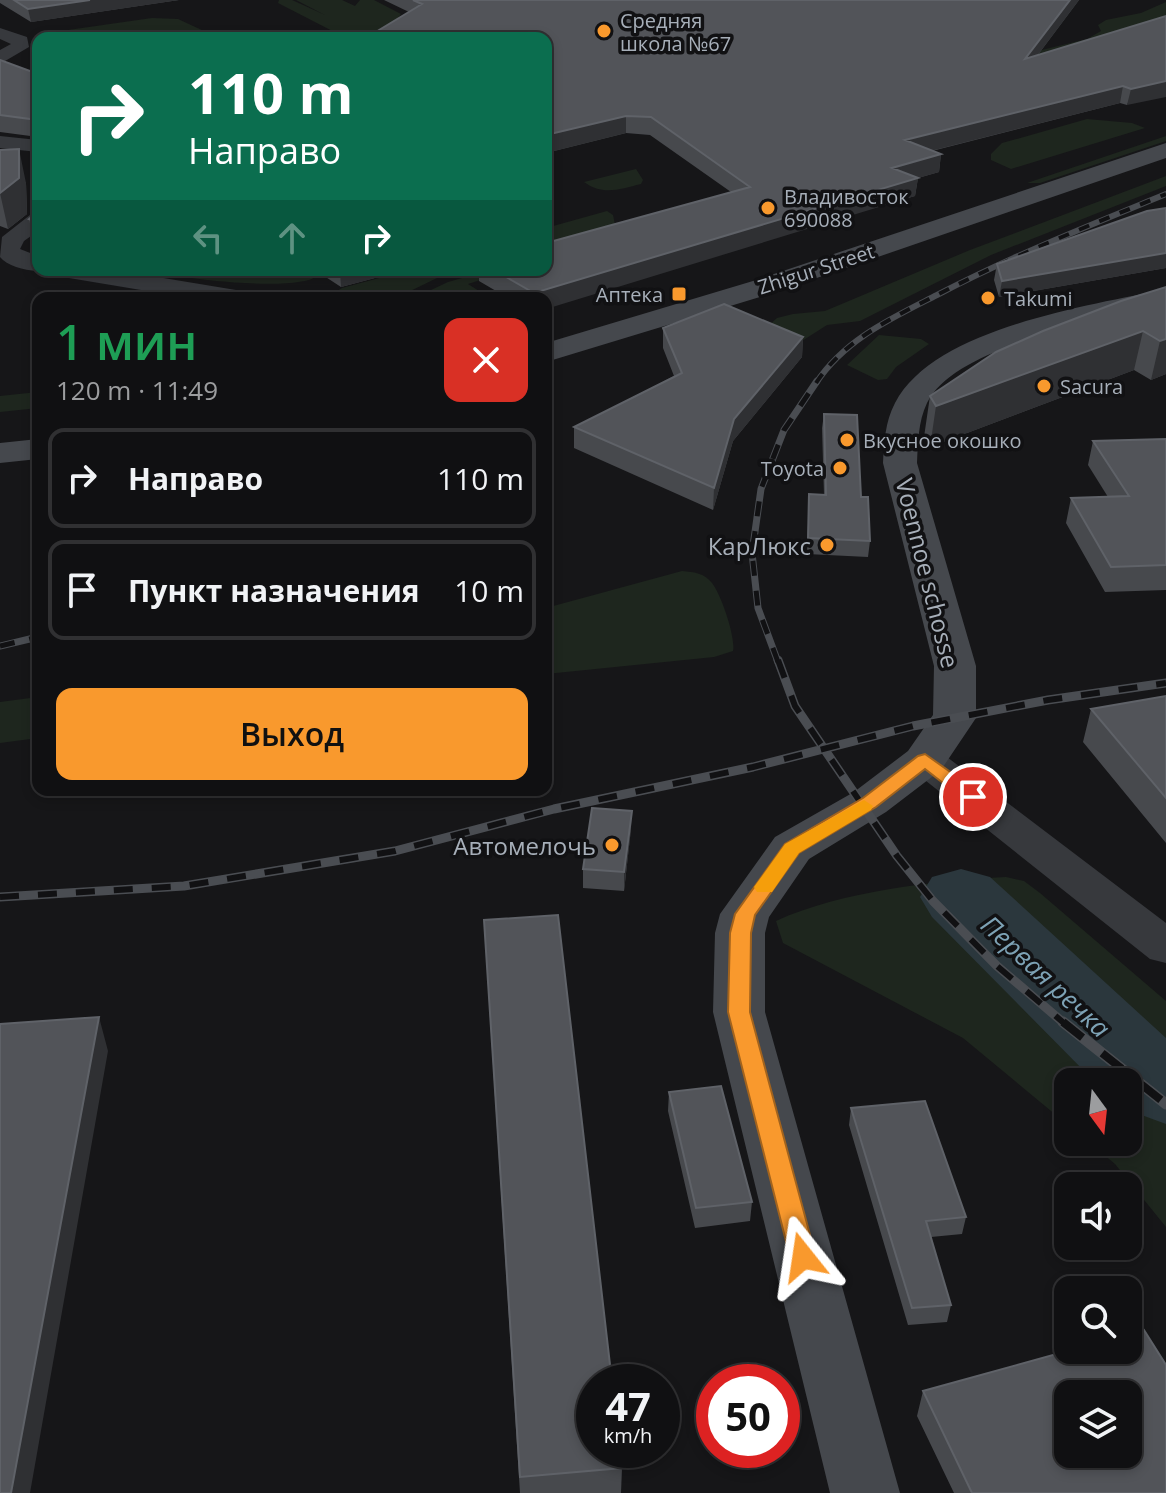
<!DOCTYPE html>
<html lang="ru">
<meta charset="utf-8">
<style>
body{margin:0;font-family:"Open Sans",sans-serif;background:#1e1e20;color:#f1f3f6;height:100vh;display:flex;flex-direction:column;font-size:30px;white-space:nowrap}
*{box-sizing:border-box;margin:0}
p{font-size:26px;color:#9c9d9f}
.icon{flex:none;width:44px;height:44px;fill:none;stroke:currentColor;stroke-width:2;stroke-linecap:round;stroke-linejoin:round}
.map{position:relative;flex:1;overflow:hidden}
.panel{position:absolute;left:32px;top:292px;width:520px;height:504px;display:flex;flex-direction:column;background:#101012;border-radius:16px;box-shadow:0 4px 12px #0003,0 0 0 2px #303032}
.panel>*{flex:none}
.banner{position:absolute;left:32px;top:32px;width:520px;height:244px;border-radius:16px;box-shadow:0 4px 12px #0003,0 0 0 2px #303032;background:#0b6e4f;color:#fff;overflow:hidden}
.needle{width:52px;rotate:165deg}
.buttons{position:absolute;left:1054px;top:1068px;display:grid;gap:16px}
.buttons a{display:grid;place-items:center;width:88px;height:88px;border-radius:16px;background:#101012;box-shadow:0 4px 12px #0003,0 0 0 2px #303032;font-size:40px}
.speed{position:absolute;left:576px;top:1364px;display:flex;gap:16px;font-size:40px;font-weight:700;text-align:center}
.speed>*{display:grid;place-content:center;width:104px;height:104px;border-radius:50%;background:#101012;box-shadow:0 4px 12px #0003,0 0 0 2px #303032;line-height:1}
.speed small{font-size:20px;font-weight:400}
.speed .limit{border:12px solid #d22;background:#fff;color:#111}
.pin{position:absolute;display:grid;place-items:center;width:68px;height:68px;color:#fff;margin:-34px;border:4px solid #fff;border-radius:50%;box-shadow:0 2px 8px #0007}
.me{position:absolute;width:88px;margin:-44px;rotate:345deg;stroke-linejoin:round;filter:drop-shadow(0 0 6px #0008)}
.turn{display:flex;align-items:center;gap:28px;height:168px;padding:0 24px;font-size:36px}
.turn .icon{width:104px;height:104px;stroke-width:2.5}
.turn b{display:block;font-size:56px;line-height:68px}
.lanes{display:flex;align-items:center;height:76px;padding:0 24px;background:#0003;justify-content:center;gap:40px;direction:ltr}
.lanes .off{opacity:.35}
.round{display:grid;place-items:center;flex:none;width:84px;height:84px;border-radius:16px;background:#1e1e20}
.headline{display:flex;align-items:center;justify-content:space-between;height:136px;padding:0 24px}
h1{font-size:48px;font-weight:600;line-height:60px;color:#1e9e55}
.primary-button{display:flex;gap:16px;margin-top:auto;padding:16px 24px}
.primary-button a{flex:1;height:92px;border-radius:16px;background:#f9992d;color:#111;font-size:32px;font-weight:600;line-height:92px;text-align:center}
ul{padding:0;list-style:none}
li{display:flex;align-items:center;gap:24px;height:100px;margin:0 16px 12px;padding:0 8px;border:4px solid #303032;border-radius:16px}
li div{flex:1}
li b{display:block;font-size:30px}
li em{font-style:normal}
.map>svg:first-child{display:block}
</style>
<div class="map">
<svg width="1166" height="1493" viewBox="0 0 1166 1493">
<rect width="100%" height="100%" fill="#161618"/>
<path fill="#1e261e" d="M279,0H292L325,15L296,0H342L355,6L360,0H374L401,14L392,26L390,38H346L278,3Z
M1166,2V20L1053,57L992,62L1087,39L1101,31L1098,25L1106,20L1141,13Z
M152,18L178,19L219,38H40L68,30Z
M1087,119L1132,123L1145,128L1011,169L991,160V154L1002,143L1013,140Z
M1166,136V141L1040,183H1027Z
M636,169L643,180L641,184C620,189 603,196 584,182Z
M1166,176V186L991,255L860,321L827,325L802,341L769,325L777,318L793,314L825,311L970,250Z
M607,211L613,215L615,225L546,246V228Z
M187,270H311L318,275C303,291 209,281 185,277L182,274Z
M409,270H424L437,278L396,298H339L334,293L342,288Z
M490,270L505,272L468,284L490,298H414L448,282Z
M879,335L921,339L929,344L896,367L887,379L878,380L847,365Z
M38,392V408L0,412V396Z
M682,571C694,572 704,573 712,583C721,594 736,638 733,651L714,657L546,674V608Z
M38,697V738L0,743V702Z
M1006,877L1024,881L1040,893L1166,1001V1227L1115,1164L1089,1142H1128V1082H1068V1125L963,1038L783,943L776,921C841,891 935,881 1006,877Z"/>
<g fill="none" stroke-linecap="round" stroke-linejoin="round">
<path fill="#2b373d" fill-rule="evenodd" d="M961,869L990,877L1166,1038V1124L1128,1110V1082H1095L932,917L920,897L932,877Z"/>
<path fill="#37393d" fill-rule="evenodd" d="M0,28L27,37L29,47L0,64V50L11,44L0,39Z
M0,136L38,140V152L0,148Z
M38,213V231L24,241L20,249L38,256V270H44C32,273 8,267 0,257L2,237L30,215Z
M56,270H115L236,290L245,292L249,298H189L69,278L60,275Z
M925,747L939,751L1166,923V963L1150,959L911,769L905,760L911,751Z"/>
<path fill="#45484d" fill-rule="evenodd" d="M1166,143V158L773,293L546,362V343L753,281Z
M1166,289V307C1106,320 956,344 927,403C918,422 918,443 917,463L976,666V718L941,770L886,812L809,859L769,917L765,933V1012L900,1493H830L713,1012L715,933L720,914L775,837L854,792L908,751L933,715L934,666L883,463C884,443 885,422 895,403C934,328 1088,306 1166,289Z
M38,439V459L0,463V443Z"/>
<g stroke="#4a4d52" stroke-width="6">
<path id="rail-far3" d="M816,383C845,339 892,318 937,295C1012,256 1088,226 1166,194"/>
</g>
<g stroke="#4a4d52" stroke-width="7">
<path id="rail-far2" d="M0,646L38,637
M778,662L758,608L752,553L761,489L784,430L817,381"/>
</g>
<g stroke="#4a4d52" stroke-width="9">
<path id="rail-far1" d="M778,660L795,706L897,856L933,901L997,966L1065,1024
M0,897L184,886L395,851L554,809L753,767L913,726L1048,700L1166,683"/>
</g>
<g stroke="#4a4d52" stroke-width="11">
<path id="rail" d="M1063,1022L1166,1104"/>
</g>
<use href="#rail-far3" stroke="#111113" stroke-width="4" stroke-dasharray="11" stroke-linecap="butt"/>
<use href="#rail-far2" stroke="#111113" stroke-width="5" stroke-dasharray="15" stroke-linecap="butt"/>
<use href="#rail-far1" stroke="#111113" stroke-width="6" stroke-dasharray="19" stroke-linecap="butt"/>
<use href="#rail" stroke="#111113" stroke-width="8" stroke-dasharray="25" stroke-linecap="butt"/>
</g>
<path fill="#47494d" d="M0,0H179L31,22L0,3Z
M384,0H1079L1037,56L1166,16L1127,105L1120,103L932,151L941,154L939,172L918,178L915,196L546,298H508L479,281V270H546L731,192L650,135L626,133L546,153V38L409,12Z
M0,60L38,74V137L0,132Z
M0,150L26,183L27,214L8,229L0,226Z
M38,201V240L33,238L29,219L37,212Z
M1166,208V268L999,297L994,280L997,264Z
M315,270H405L341,287Z
M1166,287V374L1151,380L1134,370L930,447L924,437L930,396Z
M663,328L803,337L802,357L733,441L713,510L574,448V427L674,376L663,348Z
M824,414L861,497L870,541L868,557L807,554L809,494L824,495L822,428Z
M1166,439V590L1105,592L1066,523L1071,498L1108,497L1088,465L1093,441Z
M1166,696V843L1083,742L1091,709Z
M631,829L624,891L583,888V869Z
M486,955L622,1468L621,1493H520Z
M669,1092L752,1202L750,1221L695,1228L668,1111Z
M851,1108L966,1217L962,1234L931,1237L951,1305L947,1322L908,1325L849,1125Z
M923,1391L1166,1493H954L917,1416Z"/>
<path fill="#2f3033" d="M90,0H179L31,22L28,9Z
M1070,0H1079L1022,76L1025,59Z
M1166,81V97L1127,105L1131,89Z
M1123,86L1120,103L903,158L905,140Z
M626,116V133L546,153V135Z
M19,149L26,183L27,214L8,229L0,193Z
M941,154L939,172L918,178L915,196L546,309V298H534V293L892,168Z
M1166,253V268L999,297L1002,281Z
M340,270H405L341,287Z
M1143,331L1134,370L930,447L936,406Z
M803,337L802,357L733,441L713,510L714,488L734,419Z
M1166,339V374L1151,380L1160,341Z
M632,811L631,829L624,891V872Z
M99,1017L108,1051L30,1493H11Z"/>
<path fill="#525459" stroke="#5f6268" stroke-width="2" fill-rule="evenodd" d="M14,0H90L28,9Z
M413,0H1070L1025,59L1166,16V81L1131,89L1123,86L905,140L941,154L892,168L918,178L534,293L494,270H546V243L750,187L651,117L626,116L546,135V38H366L422,4Z
M329,33L339,38H301Z
M0,60L38,74V120L0,115Z
M19,149V178L0,193V150Z
M37,201H38V222L29,219L37,212Z
M1166,208V253L1002,281L997,264L1147,211Z
M1166,287V339L1160,341L1143,331L936,406L930,396L996,352L1043,331L1121,301Z
M724,304L803,337L734,419L714,488L574,427L682,373L663,328Z
M38,336V371L36,337Z
M824,414L857,415L861,497H868L870,541L808,538L809,494L826,495Z
M1166,439V565L1111,567L1071,498L1129,496L1093,441Z
M1166,696V798L1091,709Z
M592,808L632,811L624,872L583,869Z
M558,915L612,1382H594V1450H620L622,1468L520,1477L484,920Z
M99,1017L11,1493H0V1024Z
M721,1086L752,1202L696,1208L669,1092Z
M925,1101L966,1217L926,1221L951,1305L912,1308L851,1108Z
M1144,1330L1166,1365V1493H972L923,1391L1071,1350H1128V1334ZM1068,1394H1128V1454H1068Z"/>
<path fill="#f9992d" stroke="#a2631d" stroke-width="2" d="M925,754L980,793L982,797L980,801H966L925,769L876,807L799,853L755,915L751,933L750,1012L816,1257L812,1264L803,1268L794,1264L790,1257L728,1012L730,933L735,914L785,844L863,798L918,756Z"/>
<path fill="#f59e0b" d="M864,800L873,806L871,810L799,853L772,892H757L754,887L785,844Z"/>
<g fill="#f9992d" stroke="#111113" stroke-width="3">
<circle cx="604" cy="31" r="8"/>
<circle cx="768" cy="208" r="8"/>
<rect x="671" y="286" width="16" height="16" rx="4"/>
<circle cx="988" cy="298" r="8"/>
<circle cx="1044" cy="386" r="8"/>
<circle cx="847" cy="440" r="8"/>
<circle cx="840" cy="468" r="8"/>
<circle cx="827" cy="545" r="8"/>
<circle cx="612" cy="845" r="8"/>
</g>
<g text-anchor="middle" dominant-baseline="central" stroke-width="7" stroke-linejoin="round" paint-order="stroke">
<g font-size="20" fill="#a7afb9" stroke="#111113" text-anchor="start">
<text x="620" y="20">Средняя<tspan x="620" dy="23">школа №67</tspan></text>
<text x="784" y="196">Владивосток<tspan x="784" dy="23">690088</tspan></text>
<text x="663" y="294" text-anchor="end">Аптека</text>
<text x="1004" y="298">Takumi</text>
<text x="1060" y="386">Sacura</text>
<text x="863" y="440">Вкусное окошко</text>
<text x="824" y="468" text-anchor="end">Toyota</text>
</g>
<g font-size="20" fill="#a7afb9" stroke="#111113">
<text transform="translate(816 269) rotate(-18)">Zhigur Street</text>
</g>
<g font-size="24" fill="#a7afb9" stroke="#111113" text-anchor="end">
<text x="811" y="545">КарЛюкс</text>
<text x="596" y="845">Автомелочь</text>
</g>
<g font-size="24" fill="#a7afb9" stroke="#111113">
<text transform="translate(928 573) rotate(76)">Voennoe schosse</text>
</g>
<g font-size="26" font-style="italic" fill="#7da2b5" stroke="#111113">
<text transform="translate(1046 976) rotate(43)">Первая речка</text>
</g>
</g>
</svg>
<div class="buttons">
<a><svg class="needle" viewBox="-14 -14 28 28"><path d="M0-13l5 13h-10z" fill="#e53935"/><path d="M0 13l5-13h-10z" fill="#9c9d9f"/></svg></a>
<a><svg class="icon" aria-label="sound" viewBox="0 0 24 24"><path d="M4 9h4l5-4v14l-5-4H4zM17 9q2 3 0 6"/></svg></a>
<a><svg class="icon" aria-label="search" viewBox="0 0 24 24"><circle cx="10" cy="10" r="6"/><path d="M15 15l6 6"/></svg></a>
<a><svg class="icon" aria-label="layers" viewBox="0 0 24 24"><path d="M12 4l9 5-9 5-9-5zM3 14l9 5 9-5"/></svg></a>
</div>
<div class="speed"><div>47<small>km/h</small></div><div class="limit">50</div></div>
<div class="pin" style="left:973px;top:797px;background:#d93025"><svg class="icon" aria-label="arrive" viewBox="0 0 24 24"><path d="M6 21V4h12l-3 4 3 4H6"/></svg></div>
<svg class="me" style="left:803px;top:1257px" viewBox="-20 -20 40 40"><path d="M0-17L14 15 0 8-14 15z" fill="#f9992d" stroke="#fff" stroke-width="4"/></svg>
<div class="banner">
<div class="turn"><svg class="icon" aria-label="right" viewBox="0 0 24 24"><path d="M7 20v-9h11M14 6l5 5-5 5"/></svg><div><b>110 m</b>Направо</div></div>
<div class="lanes"><svg class="icon off" aria-label="left" viewBox="0 0 24 24"><path d="M17 20v-9H6M10 6l-5 5 5 5"/></svg><svg class="icon off" aria-label="ahead" viewBox="0 0 24 24"><path d="M12 20V5M6 11l6-6 6 6"/></svg><svg class="icon" aria-label="right" viewBox="0 0 24 24"><path d="M7 20v-9h11M14 6l5 5-5 5"/></svg></div>
</div>
<section class="panel">
<div class="headline"><div><h1>1 мин</h1><p>120 m · 11:49</p></div><a class="round" style="background:#d93025;color:#fff"><svg class="icon" aria-label="close" viewBox="0 0 24 24"><path d="M6 6l12 12M18 6L6 18"/></svg></a></div>
<ul>
<li><svg class="icon" aria-label="right" viewBox="0 0 24 24"><path d="M7 20v-9h11M14 6l5 5-5 5"/></svg><div><b>Направо</b></div><em>110 m</em></li>
<li><svg class="icon" aria-label="arrive" viewBox="0 0 24 24"><path d="M6 21V4h12l-3 4 3 4H6"/></svg><div><b>Пункт назначения</b></div><em>10 m</em></li>
</ul>
<div class="primary-button"><a>Выход</a></div>
</section>
</div>
